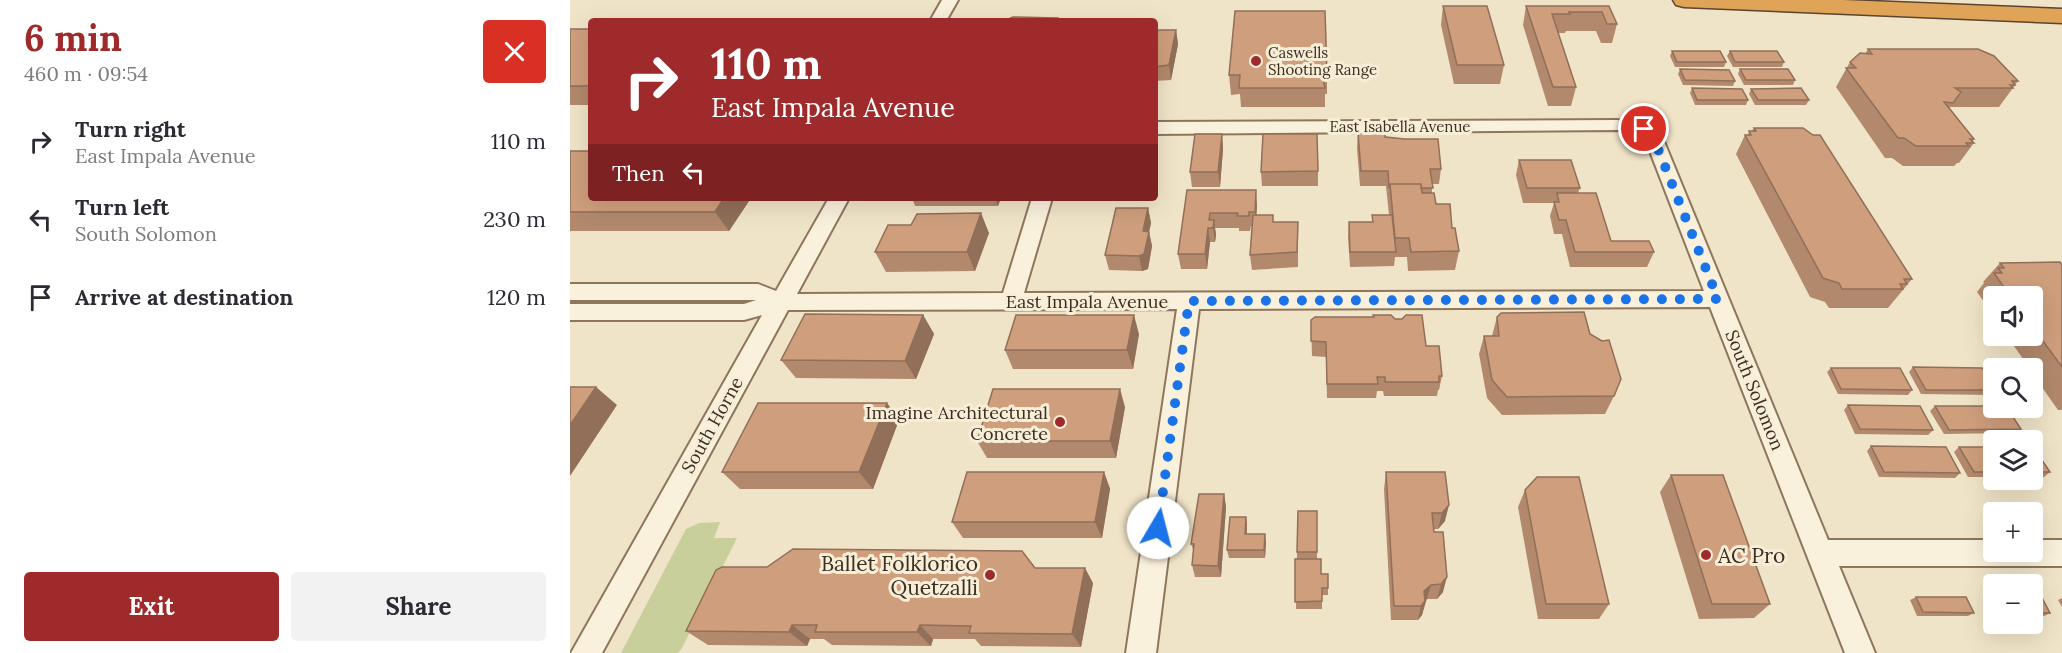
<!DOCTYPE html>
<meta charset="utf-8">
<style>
body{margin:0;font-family:Lora,serif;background:#f2f2f3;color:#2b2b33;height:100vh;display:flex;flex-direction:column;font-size:22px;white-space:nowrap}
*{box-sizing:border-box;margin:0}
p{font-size:20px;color:#7c7c81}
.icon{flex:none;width:33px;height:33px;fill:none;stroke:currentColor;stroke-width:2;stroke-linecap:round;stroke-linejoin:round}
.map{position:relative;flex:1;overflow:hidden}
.details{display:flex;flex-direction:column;background:#fff;width:570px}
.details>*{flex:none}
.guide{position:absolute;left:18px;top:18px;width:570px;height:183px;border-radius:6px;box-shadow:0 6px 24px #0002;background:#9e2a2b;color:#fff;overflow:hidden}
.tools{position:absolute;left:1413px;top:286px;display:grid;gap:12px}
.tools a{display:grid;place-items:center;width:60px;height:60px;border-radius:6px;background:#fff;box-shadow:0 6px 24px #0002;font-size:30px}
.pin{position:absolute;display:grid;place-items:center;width:51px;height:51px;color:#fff;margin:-26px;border:3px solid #fff;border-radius:50%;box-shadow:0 2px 6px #0007}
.me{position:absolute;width:66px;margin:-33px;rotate:8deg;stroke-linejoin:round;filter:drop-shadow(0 0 4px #0008)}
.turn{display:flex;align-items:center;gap:21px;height:126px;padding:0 24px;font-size:27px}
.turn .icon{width:78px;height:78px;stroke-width:2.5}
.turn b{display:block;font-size:42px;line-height:51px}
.then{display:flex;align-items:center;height:57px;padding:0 24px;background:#0003;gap:12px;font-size:22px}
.round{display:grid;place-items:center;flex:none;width:63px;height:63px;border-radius:6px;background:#f2f2f3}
.overview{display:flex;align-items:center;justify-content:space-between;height:102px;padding:0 24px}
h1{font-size:36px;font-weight:700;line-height:45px;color:#9e2a2b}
.action{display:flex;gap:12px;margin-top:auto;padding:12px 24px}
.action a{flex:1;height:69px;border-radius:6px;background:#9e2a2b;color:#fff;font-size:24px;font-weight:700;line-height:69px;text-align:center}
.action a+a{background:#f2f2f3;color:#2b2b33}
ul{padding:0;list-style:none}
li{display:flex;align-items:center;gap:18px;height:78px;padding:0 24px}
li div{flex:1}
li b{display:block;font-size:22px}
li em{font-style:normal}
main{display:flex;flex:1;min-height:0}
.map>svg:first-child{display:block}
</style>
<main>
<section class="details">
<div class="overview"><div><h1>6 min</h1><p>460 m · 09:54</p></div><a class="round" style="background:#d93025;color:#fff"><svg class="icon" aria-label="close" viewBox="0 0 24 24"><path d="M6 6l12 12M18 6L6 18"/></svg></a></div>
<ul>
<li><svg class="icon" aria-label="right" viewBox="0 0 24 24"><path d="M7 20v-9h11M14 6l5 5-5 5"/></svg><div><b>Turn right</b><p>East Impala Avenue</p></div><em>110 m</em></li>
<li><svg class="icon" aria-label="left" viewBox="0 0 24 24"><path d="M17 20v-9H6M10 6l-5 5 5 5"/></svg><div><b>Turn left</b><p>South Solomon</p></div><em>230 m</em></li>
<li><svg class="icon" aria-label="arrive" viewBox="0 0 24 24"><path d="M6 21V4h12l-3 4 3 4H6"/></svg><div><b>Arrive at destination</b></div><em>120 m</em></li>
</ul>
<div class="action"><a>Exit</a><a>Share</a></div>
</section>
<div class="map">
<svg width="1492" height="653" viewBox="0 0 1492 653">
<rect width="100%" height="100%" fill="#f0e4c8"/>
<path fill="#c9cf9b" d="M150,522L144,538H167L112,648L108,653H51L116,529L129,523Z"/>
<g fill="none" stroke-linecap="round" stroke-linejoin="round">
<g stroke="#8d765c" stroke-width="4">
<path id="minor" d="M372,0H388L376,21H360Z
M1047,120L1080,125L1093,139L1258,540H1424V552H1462V540H1492V566H1269L1305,653H1275L1140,307L629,309L586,653H556L607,309L218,310L32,653H1L192,315L174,320H0V304H174L186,300H0V284H188L206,291L259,198H279L227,294L433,293L462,198H482L454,293L1134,291L1076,141L1068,134L1047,130L585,134V122Z"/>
</g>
<g stroke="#5b4430" stroke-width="3">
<path id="highway" d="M1103,0H1273L1492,9V23L1114,7L1106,5Z"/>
</g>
<use href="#minor" fill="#faf1dc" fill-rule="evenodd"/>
<use href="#highway" fill="#e0a458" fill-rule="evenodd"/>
</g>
<path fill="#b2896c" d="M873,6L934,65L930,84H884L871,25Z
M956,6H1039L1047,24L1042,43H1031L1026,31H996L995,33H988L1006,87L1001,106H978L953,25Z
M0,29H21V105H0Z
M585,30H606L608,44L601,80L585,81Z
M1298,49L1448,81L1429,107H1380V108L1404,139L1402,142L1404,143L1389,163H1387L1384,166H1333L1322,158H1315L1266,87L1280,62L1295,54Z
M1102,51L1156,62L1154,67H1105L1100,56Z
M1160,51L1214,62L1212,67H1163L1157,56Z
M1110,69L1165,81L1163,86L1113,85L1108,74Z
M1170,69L1225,80L1223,85H1174L1168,74Z
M659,75H757V94H755V107H671L670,94L661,95Z
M1122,88L1178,100L1176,105H1125L1120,93Z
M1181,89L1239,100L1236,105H1185L1179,94Z
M1184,128L1342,279L1318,308H1259L1255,302L1240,297L1166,154L1175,135H1178L1179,131H1182Z
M788,133L835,139L871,169L869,184H862V193L866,204L882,228L889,251L885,270L838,271L837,257H825L824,266L780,267L778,237L779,222H802V215H819L816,186H790L787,148Z
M652,134L653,149L650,187H622L620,172Z
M0,151L181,198L159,231H0Z
M949,160L1010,188L1008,193L1041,241L1084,252L1077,267H1000L992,234H984L980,216L984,203H953L946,175Z
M748,171V186H692L691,172Z
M617,190L687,205L686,215L704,222H728V267L682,270L680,255L682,226H681L680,231H669V228H645L646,235L645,242H640L637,269H611L608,254Z
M342,198H431L428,206H345Z
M578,208L581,223L579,232L582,246L578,269L572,271L539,270L535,255Z
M341,225L419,233L405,271L316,272L305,252Z
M1430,263L1492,265V410H1488L1462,373V369H1460L1437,336H1462V297H1424V316L1407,292L1414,283L1413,282Z
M353,315L364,334L346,379L226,378L211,360Z
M927,317L1044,396L1035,414L932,415L917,398L909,354L914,336H922Z
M825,319L856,346L872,376L869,390H868L867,396H814L813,391H807L806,398H757L756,357L742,356L741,320Z
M569,334L563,369H443L435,350Z
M1343,367L1424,386V393L1421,395L1351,394L1339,372Z
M1261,368L1342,390L1338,395L1268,394L1257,372Z
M317,403L329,420L303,489H170L152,472Z
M1278,405L1363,430L1358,435L1285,434L1274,410Z
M1365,406L1451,429L1445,433L1374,434L1360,411Z
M555,407L546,458H417L407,441Z
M1301,446L1390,473L1385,478L1309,477L1297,451Z
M1389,447H1424V477H1398L1384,452Z
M1462,447L1480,472L1474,477H1462Z
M534,472L540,489L532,538H393L382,522Z
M816,472H875V521L868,529H864L873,592L867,599H857L855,601L852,615L848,620H821L814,489Z
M1101,475L1200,604L1184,618L1129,619L1090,492Z
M955,490L1039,604L1029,619H968L948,507Z
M654,494L656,507L651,577H625L622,565L624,552L621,544Z
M747,511V559L751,574H758V595H752V609H726L727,552Z
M676,517L677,525V534L696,542L695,558H659L657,550Z
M465,568L523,583L511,647L411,646L405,639H363L361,646L262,645L254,639H240L237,646L138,645L116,631Z
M1462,596L1480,613L1474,616H1462Z
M1346,597L1404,613L1398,616H1347L1340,600Z
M1421,597H1424V617L1415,600Z
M1492,598V607L1488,600Z"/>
<path fill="#916f58" d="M606,30L608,44L601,80L599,65Z
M652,134L653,149L650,187L648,172Z
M686,190L687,205L686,226L685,212Z
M154,198H181L159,231L145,212Z
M425,198H431L428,206Z
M578,208L581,223L579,232L582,246L578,269L572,271L569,256Z
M411,213L419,233L405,271L397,252Z
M644,220L646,235L645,242L643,228Z
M638,228L640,242L637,269L635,254Z
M353,315L364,334L346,379L335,361Z
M564,315L569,334L563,369L557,350Z
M26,387L47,405L0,476V425Z
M550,389L555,407L546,458L540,441Z
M317,403L329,420L303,489L289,472Z
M534,472L540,489L532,538L525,522Z
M654,494L656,507L651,577L648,566Z
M879,505L875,521L868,529L872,513Z
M676,517L677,525L676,542L675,534Z
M695,534L696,542L695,558L694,550Z
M515,568L523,583L511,647L502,634Z
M877,577L873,592L867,599L871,584Z
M861,585L852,615L848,620L854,591Z
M222,625L240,639L237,646L219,632Z
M350,625L363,639L361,646L347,632Z"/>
<path fill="#cf9f7d" stroke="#916f58" stroke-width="1.5" d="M873,6H917L934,65H887Z
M956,6H1039L1047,24H1037L1032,12H999L1000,14H982L1006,87H983Z
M665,11H755L757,75H752L755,88H669L670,75H659Z
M443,17L488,18L493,21H434Z
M0,29H21V86H0Z
M585,30H606L599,65L585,67Z
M1298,49H1408L1424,56L1448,81H1442L1445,85H1440L1443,88H1385L1391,92L1383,103L1374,102L1404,139H1400L1404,143H1396L1399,146H1346L1334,138H1328L1276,68H1286L1280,62L1290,53L1302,54Z
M1102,51H1150L1156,62H1107Z
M1160,51H1207L1214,62H1165Z
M1110,69L1159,70L1165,81L1115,80Z
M1170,69H1218L1225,80H1176Z
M1122,88L1172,89L1178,100H1127Z
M1231,88L1239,100H1188L1181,89Z
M1184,128H1233L1243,135H1250L1342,279H1334L1337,284H1330L1333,289H1272L1269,283L1253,278L1175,135H1181L1179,131H1186Z
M788,133H815V137L835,139H868L871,169H860L863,188H851V184H820L819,188L818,171H791Z
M625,134H652L648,172H620Z
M693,134H747L748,171L691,172Z
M0,151H21V198H154L145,212H0Z
M949,160H1001L1010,188H957Z
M820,184H851L852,193H864L866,204H880L882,228H885L889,251L841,252L839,238H825Z
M617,190H686L685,212H679V216H667L668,213H640L639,220H644L643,228H638L635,254H608Z
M987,193H1026L1041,241H1079L1084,252H1005L996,220H989L984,202H989Z
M546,208H578L573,231L579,232L574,254L569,256L535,255Z
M411,213L397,252H305L318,225H341L347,214Z
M683,215H703V222H728L727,252L680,255Z
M802,215H822L826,252H780L779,222H803Z
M1490,262L1492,265V367L1462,326V297H1441L1424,273H1432L1428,268H1434L1430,263Z
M1014,312L1020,334L1032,341L1039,340L1051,379L1044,396L937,397L922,380L914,336H929L927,317L931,313Z
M235,314L353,315L335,361L211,360Z
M446,315H564L557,350H435Z
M803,315H821L825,319H832L836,315H852L856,346H869L872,376H869V382H815V377H807L808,384H757L756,342L741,341V320L745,317H804Z
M1343,367L1412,368L1424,386V390H1356Z
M1261,368H1330L1342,390L1271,389Z
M0,387H26L0,425Z
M423,389H550L540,441H407Z
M188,403H317L289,472H152Z
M1278,405L1350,406L1363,430L1290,429Z
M1365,406H1424V408H1437L1451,429L1379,430Z
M1301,446L1376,447L1390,473L1314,472Z
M1389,447H1424V472H1404Z
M1462,447H1463L1480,472H1462Z
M397,472H534L525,522H382Z
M816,472H875L879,505L872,513H862L864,532H873L877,577L871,584L861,585L854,591L855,601L851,606H824Z
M1101,475H1153L1200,604H1142Z
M967,477H1009L1039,604H976L955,490Z
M629,494H654L648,566L622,565L624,544H621Z
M728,511H747V552H727Z
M660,517H676L675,534H695L694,550H657Z
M223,549L452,551L465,568H515L502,634L399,633L401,626L350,625L347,632H245L247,625H222L219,632L116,631L146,570L152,567H197Z
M725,559H751V574H758V588H752V601L725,602Z
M1462,596H1471L1480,613H1462Z
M1346,597H1396L1404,613L1353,612Z"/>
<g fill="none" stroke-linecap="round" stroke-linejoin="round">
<path stroke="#1a73e8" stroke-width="10" stroke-dasharray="0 18" d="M588,528L619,301L1148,299L1084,139L1074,129"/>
</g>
<g fill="#9e2a2b" stroke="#f7eed8" stroke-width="2">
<circle cx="686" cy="61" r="6"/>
<circle cx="490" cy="422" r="6"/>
<circle cx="1136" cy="555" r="6"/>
<circle cx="420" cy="575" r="6"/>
</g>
<g text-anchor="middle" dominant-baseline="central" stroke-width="6" stroke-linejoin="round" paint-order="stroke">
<g font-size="15" fill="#3d2e20" stroke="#f7eed8" text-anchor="start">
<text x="698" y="52">Caswells<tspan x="698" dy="17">Shooting Range</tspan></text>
</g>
<g font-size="15" fill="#3d2e20" stroke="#f7eed8">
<text x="830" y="126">East Isabella Avenue</text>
</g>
<g font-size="18" fill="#3d2e20" stroke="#f7eed8">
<text x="517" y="301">East Impala Avenue</text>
<text transform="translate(1185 390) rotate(68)">South Solomon</text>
<text transform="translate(142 425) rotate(-61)">South Horne</text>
</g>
<g font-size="18" fill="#3d2e20" stroke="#f7eed8" text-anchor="end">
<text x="478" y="412">Imagine Architectural<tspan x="478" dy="21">Concrete</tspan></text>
</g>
<g font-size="21" fill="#3d2e20" stroke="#f7eed8" text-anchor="start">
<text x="1148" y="555">AC Pro</text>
<text x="408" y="563" text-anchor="end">Ballet Folklorico<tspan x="408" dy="24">Quetzalli</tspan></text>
</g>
</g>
</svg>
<div class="tools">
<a><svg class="icon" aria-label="sound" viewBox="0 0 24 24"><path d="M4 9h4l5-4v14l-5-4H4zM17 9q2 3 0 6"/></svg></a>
<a><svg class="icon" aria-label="search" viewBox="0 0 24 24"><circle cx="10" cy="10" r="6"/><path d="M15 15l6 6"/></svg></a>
<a><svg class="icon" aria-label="layers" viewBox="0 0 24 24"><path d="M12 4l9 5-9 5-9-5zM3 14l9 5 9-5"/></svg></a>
<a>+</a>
<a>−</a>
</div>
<div class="pin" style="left:1074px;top:129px;background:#d93025"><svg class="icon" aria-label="arrive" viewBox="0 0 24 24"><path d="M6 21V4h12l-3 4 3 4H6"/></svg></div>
<svg class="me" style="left:588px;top:528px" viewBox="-20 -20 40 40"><circle r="19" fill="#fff"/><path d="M0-13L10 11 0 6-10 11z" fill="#1a73e8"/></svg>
<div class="guide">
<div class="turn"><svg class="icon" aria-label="right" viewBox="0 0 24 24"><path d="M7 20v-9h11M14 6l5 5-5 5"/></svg><div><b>110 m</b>East Impala Avenue</div></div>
<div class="then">Then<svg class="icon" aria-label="left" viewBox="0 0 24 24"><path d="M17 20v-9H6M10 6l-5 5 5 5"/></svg></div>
</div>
</div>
</main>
